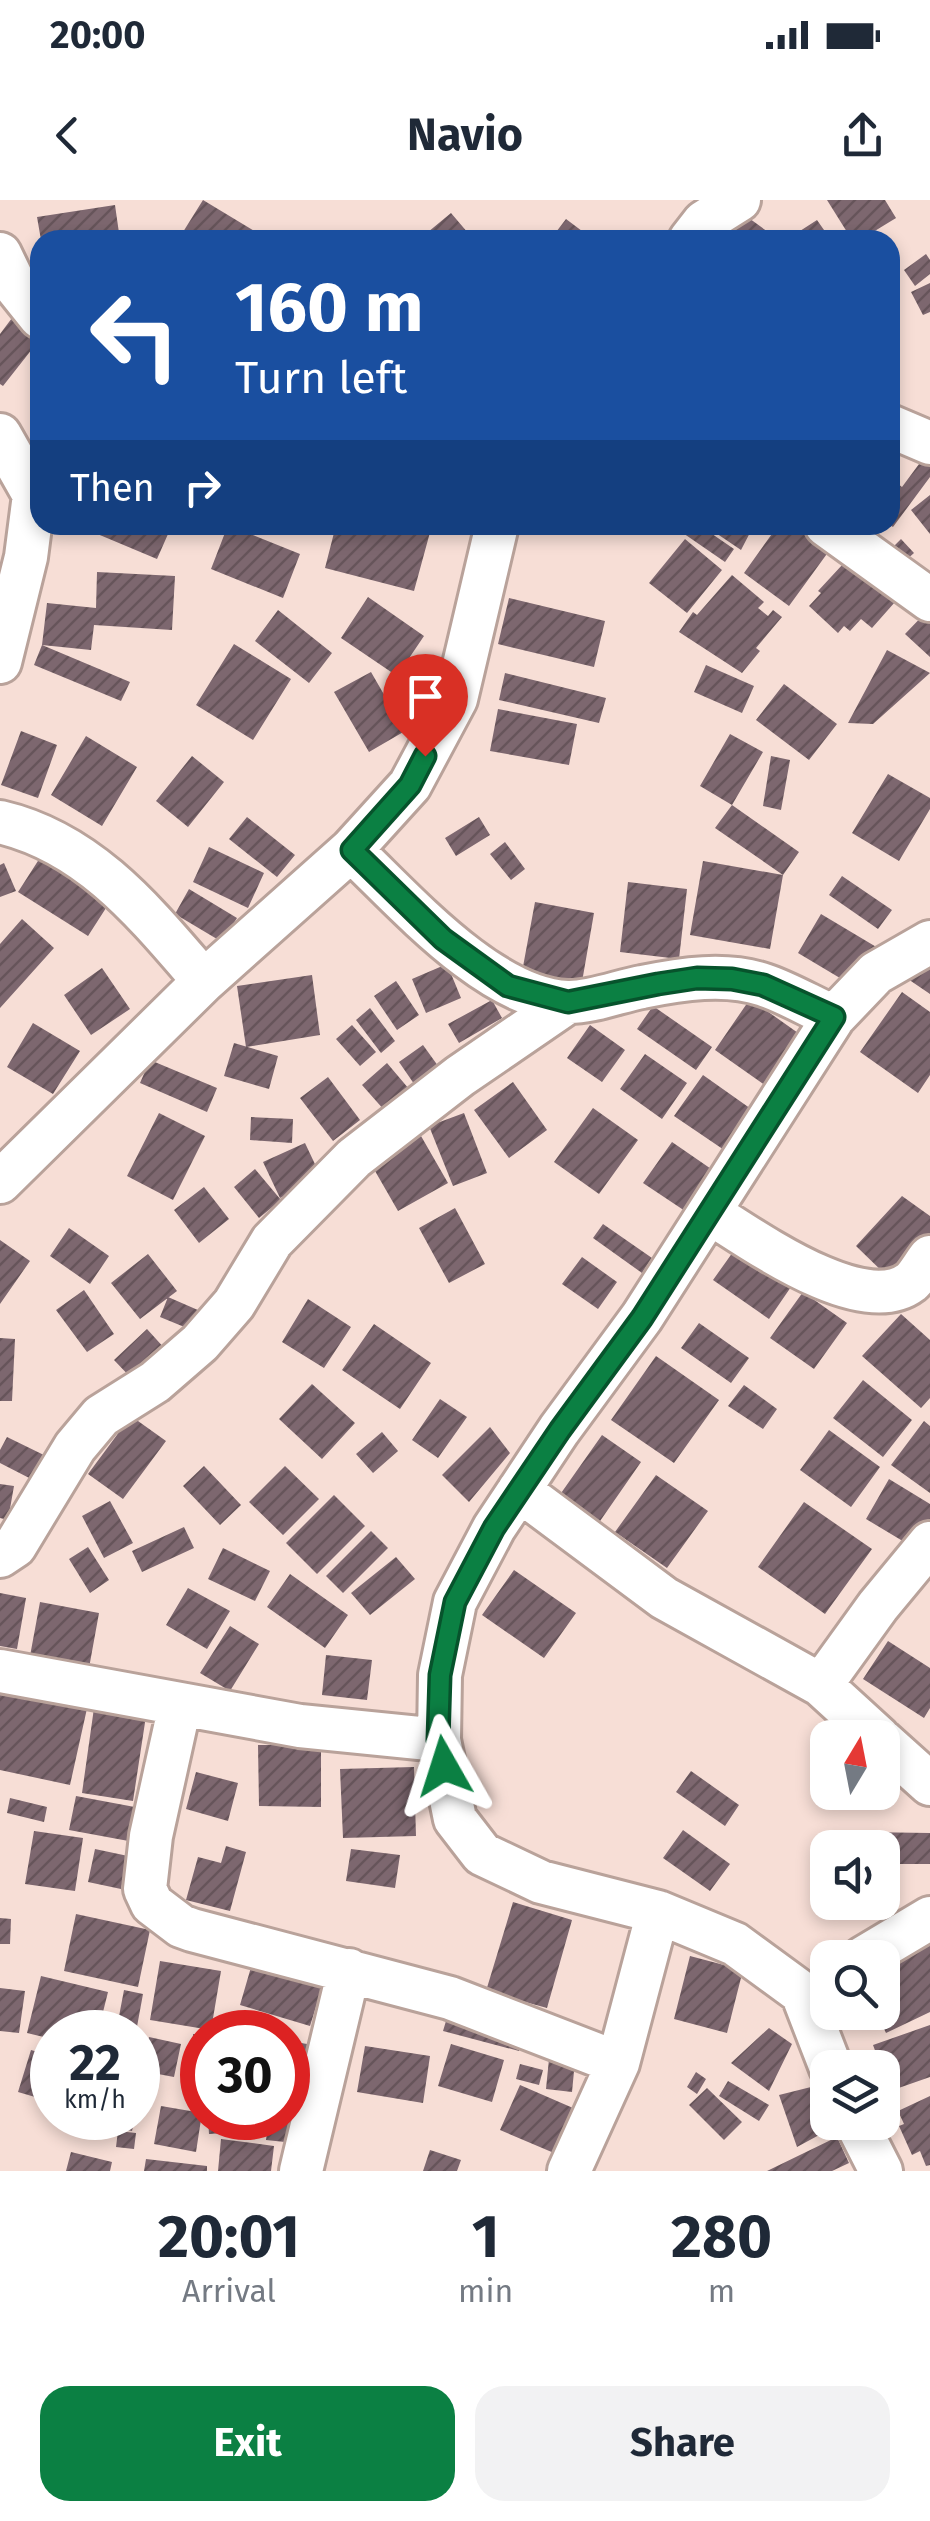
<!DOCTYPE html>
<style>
body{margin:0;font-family:"Fira Sans",sans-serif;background:#f2f2f3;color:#1f2937;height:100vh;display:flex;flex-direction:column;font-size:38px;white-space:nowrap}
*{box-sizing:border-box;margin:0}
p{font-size:32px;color:#747a83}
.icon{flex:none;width:55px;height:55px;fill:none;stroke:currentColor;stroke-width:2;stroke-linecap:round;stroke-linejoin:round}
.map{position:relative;height:1971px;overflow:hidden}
.panel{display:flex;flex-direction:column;background:#fff;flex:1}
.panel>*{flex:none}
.top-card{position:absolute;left:30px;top:30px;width:870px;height:305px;border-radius:30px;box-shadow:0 5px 15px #0003;background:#1a4fa0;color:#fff;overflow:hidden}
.needle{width:65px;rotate:10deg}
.fabs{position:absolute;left:810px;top:1520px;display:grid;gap:20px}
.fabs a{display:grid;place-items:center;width:90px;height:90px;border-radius:20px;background:#fff;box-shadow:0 5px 15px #0003;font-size:50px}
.speed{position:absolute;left:30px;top:1810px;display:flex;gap:20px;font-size:50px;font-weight:700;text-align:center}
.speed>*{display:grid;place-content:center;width:130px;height:130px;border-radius:50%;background:#fff;box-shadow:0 5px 15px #0003;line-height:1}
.speed small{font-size:25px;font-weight:400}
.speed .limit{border:15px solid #d22;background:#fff;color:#111}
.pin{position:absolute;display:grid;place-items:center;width:85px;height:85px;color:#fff;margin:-102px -42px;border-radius:50% 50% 50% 0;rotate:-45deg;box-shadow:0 0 10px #0007}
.pin .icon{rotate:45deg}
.me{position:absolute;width:110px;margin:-55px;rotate:354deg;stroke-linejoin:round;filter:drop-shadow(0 0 8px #0008)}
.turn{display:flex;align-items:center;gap:35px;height:210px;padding:0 40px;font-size:45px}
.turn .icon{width:130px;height:130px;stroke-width:2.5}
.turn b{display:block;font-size:70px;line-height:85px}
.then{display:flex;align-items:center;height:95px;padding:0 40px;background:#0003;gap:20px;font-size:38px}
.eta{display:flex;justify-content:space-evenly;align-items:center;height:170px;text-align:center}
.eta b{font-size:60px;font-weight:700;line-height:70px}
.primary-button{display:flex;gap:20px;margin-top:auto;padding:20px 40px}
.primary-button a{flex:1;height:115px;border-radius:30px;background:#0b8043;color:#fff;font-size:40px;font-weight:700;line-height:115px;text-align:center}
.primary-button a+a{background:#f2f2f3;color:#1f2937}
.status{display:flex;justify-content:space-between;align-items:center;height:70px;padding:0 50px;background:#fff;direction:ltr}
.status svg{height:28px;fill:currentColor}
header{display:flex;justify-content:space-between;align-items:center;height:130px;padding:0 40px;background:#fff;font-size:45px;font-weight:700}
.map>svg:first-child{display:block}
</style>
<div class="status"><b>20:00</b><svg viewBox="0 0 49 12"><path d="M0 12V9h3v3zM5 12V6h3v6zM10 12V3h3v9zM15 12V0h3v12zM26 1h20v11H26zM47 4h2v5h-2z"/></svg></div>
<header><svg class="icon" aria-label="back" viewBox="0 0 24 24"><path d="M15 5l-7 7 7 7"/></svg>Navio<svg class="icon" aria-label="share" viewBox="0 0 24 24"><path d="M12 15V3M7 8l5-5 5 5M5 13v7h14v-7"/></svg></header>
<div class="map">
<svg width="930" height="1971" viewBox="0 0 930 1971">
<defs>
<pattern id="building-hatch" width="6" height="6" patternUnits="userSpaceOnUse" patternTransform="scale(2.5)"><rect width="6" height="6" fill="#7d676f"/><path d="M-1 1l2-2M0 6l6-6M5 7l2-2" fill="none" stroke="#66545a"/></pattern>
</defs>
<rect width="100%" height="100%" fill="#f7ded6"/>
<path fill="url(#building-hatch)" d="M203,0L269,40H178Z
M827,0H885L896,18L860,40H852Z
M115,5L120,40H41L37,17Z
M451,13L474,40H424L422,37Z
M746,16L779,40H728Z
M566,19L594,40H550Z
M817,20L831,40H786Z
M926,54L930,60V74L915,86L904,70Z
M930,83V112L923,115L911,92Z
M18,110L40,126V139L3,186L0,184V134Z
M922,260L930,265V277L893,327L890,325V284L893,280L902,287Z
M930,295V334L911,310Z
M76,325H172L157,359Z
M228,325L300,354L283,398L211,369Z
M336,325H432L414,391L325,368Z
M684,325H699L734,349L725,362L680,331Z
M704,325H754L741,350Z
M766,325H793L829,351L789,406L744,373L774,331Z
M685,339L722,370L687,413L649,383Z
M901,339L914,353L905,361L892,348Z
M843,364L854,374L859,368L895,402L872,428L861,419L850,431L844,426L838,433L809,406L821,393L818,391Z
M97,372L175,376L172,430L94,425L91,450L42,445L130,482L121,501L34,465L42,445L47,403L96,408Z
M732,375L764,402L758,408L768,416L773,410L782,417L756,448L760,451L742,473L679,432L693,412L697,415Z
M368,397L424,436L397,476L341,438Z
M509,398L605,421L594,467L498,444Z
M930,408V457L905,434Z
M278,410L332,453L309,483L255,441Z
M234,444L291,479L253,540L196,505Z
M887,450L930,473L873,524L848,523Z
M706,465L754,486L742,513L694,492Z
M371,472L405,531L369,552L334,492Z
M505,473L606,498L599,523L499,500Z
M784,484L837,524L809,560L756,520Z
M498,509L577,524L569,565L490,551Z
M21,531L57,545L38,598L1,585Z
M730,534L763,552L732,605L700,586Z
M86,536L137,567L102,626L51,595Z
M192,556L224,582L188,627L156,601Z
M771,556L790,560L781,610L763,606Z
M888,574L930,598V609L899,661L852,633Z
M732,605L799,652L783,675L770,749L690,735L703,661L783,675L715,628Z
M247,617L295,655L277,677L229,639Z
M479,617L490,635L456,656L445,638Z
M505,642L525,669L511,680L490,654Z
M209,647L264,673L248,708L193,682Z
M45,650L115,694L88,736L18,692Z
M4,663L16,691L0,697V665Z
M842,676L892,710L878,729L829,695Z
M628,682L687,689L679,759L620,752Z
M189,689L237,718L222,742L175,714Z
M535,702L594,713L582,782L522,772Z
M821,714L878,748L855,787L798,753Z
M22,719L54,748L0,808V744Z
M917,760L930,769V794L905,777Z
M447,764L461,798L426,813L412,779Z
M102,768L130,809L91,835L64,795Z
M312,775L320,835L246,847L237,786Z
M396,781L419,815L397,830L374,796Z
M902,792L930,812V875L918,893L860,852Z
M750,799L808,840L772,890L715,850Z
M492,800L502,818L459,843L448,824Z
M653,806L712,847L696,870L637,829Z
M370,808L395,841L381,853L356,820Z
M33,823L80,851L53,894L7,867Z
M352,825L376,852L360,866L336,839Z
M590,825L625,850L602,882L567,858Z
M234,843L278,856L269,889L224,876Z
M423,845L446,877L421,894L399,862Z
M645,854L687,883L662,919L620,889Z
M150,860L217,888L207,912L140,883Z
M387,863L409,889L385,911L362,885Z
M703,875L761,916L733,956L674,916Z
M328,877L360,920L333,941L300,898Z
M513,882L547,930L509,958L474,910Z
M593,908L638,940L599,994L554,962Z
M159,913L205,936L173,1000L127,976Z
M464,913L487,973L453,986L429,926Z
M251,917L293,919L292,943L250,940Z
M421,936L448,983L398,1011L371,964Z
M672,942L717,973L688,1013L643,983Z
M305,943L322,979L280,998L263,962Z
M255,969L281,1000L259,1018L234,987Z
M204,987L229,1019L199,1043L174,1010Z
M902,996L930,1016V1036L889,1078L856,1046Z
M455,1008L485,1064L449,1083L419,1028Z
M603,1024L652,1058L642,1073L593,1038Z
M69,1028L109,1056L90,1084L50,1056Z
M0,1040L30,1061L0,1104Z
M738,1045L793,1084L769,1119L713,1080Z
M148,1054L177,1091L140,1119L111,1083Z
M582,1057L617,1082L598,1109L562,1084Z
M84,1090L114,1134L87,1152L56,1110Z
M803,1092L847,1123L814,1169L770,1138Z
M168,1097L207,1114L199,1133L160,1117Z
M308,1099L351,1127L324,1168L282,1142Z
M901,1114L930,1140V1198L921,1208L862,1156Z
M699,1123L749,1158L731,1183L681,1148Z
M374,1124L431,1163L400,1209L342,1170Z
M147,1129L166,1150L134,1181L114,1160Z
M0,1138L15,1139L12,1201H0Z
M656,1156L719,1200L674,1263L611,1220Z
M863,1180L912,1220L883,1257L833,1218Z
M312,1184L355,1223L322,1259L279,1219Z
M744,1185L777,1209L763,1229L728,1206Z
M440,1199L467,1217L438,1258L412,1240Z
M131,1216L166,1241L123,1299L88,1274Z
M924,1221L930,1226V1293L891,1265Z
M490,1227L510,1253L469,1302L442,1275Z
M829,1230L880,1267L851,1307L800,1270Z
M382,1232L398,1251L373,1273L356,1254Z
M602,1235L641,1262L598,1324L559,1296Z
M7,1237L50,1258L37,1282L0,1263V1250Z
M204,1266L241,1305L220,1325L183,1286Z
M285,1266L319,1299L283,1335L249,1302Z
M656,1275L708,1311L667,1368L615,1332Z
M889,1279L930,1304V1325L916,1349L866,1319Z
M0,1284L14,1286L8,1320L0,1318Z
M334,1295L365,1326L317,1374L286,1343Z
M110,1301L133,1343L104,1358L82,1316Z
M804,1302L872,1349L825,1414L758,1367Z
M184,1327L194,1348L142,1372L132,1351Z
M371,1331L388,1348L343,1393L326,1376Z
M88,1347L109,1380L90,1393L69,1359Z
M223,1348L270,1371L255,1401L208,1379Z
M396,1357L415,1379L370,1415L351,1393Z
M514,1370L576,1413L544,1458L482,1415Z
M290,1374L348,1415L325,1448L267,1407Z
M188,1388L230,1411L207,1449L166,1425Z
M0,1393L26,1398L17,1449L0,1446Z
M40,1402L99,1413L89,1468L30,1456Z
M230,1426L259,1444L230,1491L200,1473Z
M888,1441L930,1468V1508L924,1518L863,1479Z
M326,1455L372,1460L367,1500L322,1495Z
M0,1484L90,1495L70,1585L0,1570Z
M94,1508L146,1516L133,1601L82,1593Z
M258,1545H321V1607L259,1606Z
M414,1567L416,1636L343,1638L340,1569Z
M691,1571L739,1605L725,1626L676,1592Z
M196,1572L238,1583L228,1621L186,1609Z
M76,1596L140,1608L134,1642L69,1630Z
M10,1598L47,1607L44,1622L7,1613Z
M683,1630L730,1664L710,1691L663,1658Z
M34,1631L83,1638L75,1691L25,1684Z
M863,1632L930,1633V1664H882V1648H863Z
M226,1646L246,1652L230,1711L186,1700L198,1657L221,1663Z
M95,1649L128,1656L121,1689L88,1682Z
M351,1649L400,1655L395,1688L346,1681Z
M513,1702L572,1720L547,1808L486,1791Z
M76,1714L150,1730L138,1787L64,1771Z
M0,1718L11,1719L10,1744H0Z
M930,1742V1812L886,1833L876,1812H882V1764Z
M690,1756L743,1770L727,1833L674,1819Z
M254,1757L325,1778L310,1826L240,1805Z
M160,1761L221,1771L211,1830L150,1820Z
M41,1776L108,1792L98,1832H52V1839L27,1833Z
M0,1788L25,1791L19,1833L0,1831Z
M124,1790L143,1794L136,1832H116Z
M449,1811L521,1838L519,1851L443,1831Z
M930,1825V1877L890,1891L873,1845Z
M769,1828L792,1844L769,1891L731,1863Z
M193,1834H202V1879H192Z
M149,1837L181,1844L174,1877L142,1871Z
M288,1841L320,1846L317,1867L288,1862Z
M451,1844L504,1860L492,1902L438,1886Z
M365,1846L430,1856L423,1903L357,1892Z
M31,1850L52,1856V1902L18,1892Z
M549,1859L575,1861L572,1892L546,1889Z
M520,1864L543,1870L539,1885L516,1879Z
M696,1872L706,1879L697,1894L687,1887Z
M728,1881L769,1905L759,1921L719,1896Z
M288,1884L309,1886L304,1944L266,1940L269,1918H288Z
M520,1885L573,1908L554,1953L500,1930Z
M811,1887L832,1928L797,1947L779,1895Z
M707,1888L742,1922L724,1940L689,1905Z
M930,1896V1965L926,1966L920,1951L912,1955L899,1926L904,1924L898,1911Z
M161,1906L202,1913L196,1952L154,1944Z
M86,1918H135L132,1931L85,1921Z
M208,1918H258V1931L209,1934Z
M118,1931L136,1933L134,1949L116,1947Z
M837,1937L849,1963L832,1971H767Z
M221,1939L274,1946L271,1971H218Z
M430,1950L461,1960L457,1971H423Z
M71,1952L112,1962L110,1971H66Z
M146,1959L207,1966V1971H144Z"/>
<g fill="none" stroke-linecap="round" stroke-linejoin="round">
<g stroke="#b9a29a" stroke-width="48">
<path id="street" d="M690,40L704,22L739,0
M0,54L16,87L40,117
M890,226L930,243
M0,235L34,295L26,357L0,462
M826,325L930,400
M0,622C90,643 146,714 204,781
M351,650C405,701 489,798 567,802C590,803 620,791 642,787C681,779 726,772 764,785C788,793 811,807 834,817
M0,982L204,781L351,650L410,585L456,499L497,325
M710,1013C752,1039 862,1119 911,1082C918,1076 924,1064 930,1057
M519,1290L664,1398L821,1485L879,1538
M0,1356L15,1346L75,1247L101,1216L155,1182L200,1143L234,1104L272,1041L354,958L460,876L568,802
M0,1471L300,1526L439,1540
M821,1485L878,1406L930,1343
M180,1505L151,1636L145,1689L152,1704L181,1726L192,1730L450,1798L618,1863
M882,1541L930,1584
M863,1758L930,1718
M831,1868L802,1793L735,1744L658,1712L541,1682L482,1654L455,1619L439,1540L440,1475L455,1402L494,1328L559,1230L642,1117L834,817L876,773L930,742
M856,1922L881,1971
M301,1971L349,1770
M569,1971L618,1863L658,1712"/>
</g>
<use href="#street" stroke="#fff" stroke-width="42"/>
</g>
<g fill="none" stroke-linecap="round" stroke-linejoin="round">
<g stroke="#07532c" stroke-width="25">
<path id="route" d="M425,556L410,585L352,650L443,739L508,786L568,802L658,784L697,778L732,779L763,785L834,817L642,1118L560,1230L494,1328L455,1402L440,1475L438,1540L444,1566"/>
</g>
<use href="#route" stroke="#0b8043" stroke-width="18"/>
</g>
</svg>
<div class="fabs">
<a><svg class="needle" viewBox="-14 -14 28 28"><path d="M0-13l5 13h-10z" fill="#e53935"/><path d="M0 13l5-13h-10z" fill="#747a83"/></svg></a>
<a><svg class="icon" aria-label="sound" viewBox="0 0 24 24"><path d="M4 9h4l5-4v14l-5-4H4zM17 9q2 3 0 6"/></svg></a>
<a><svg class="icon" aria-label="search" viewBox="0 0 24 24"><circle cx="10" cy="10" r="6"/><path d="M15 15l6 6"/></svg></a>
<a><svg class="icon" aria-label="layers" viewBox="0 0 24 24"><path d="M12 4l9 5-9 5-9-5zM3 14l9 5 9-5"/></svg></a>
</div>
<div class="speed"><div>22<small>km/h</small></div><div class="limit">30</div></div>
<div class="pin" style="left:425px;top:556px;background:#d93025"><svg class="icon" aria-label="arrive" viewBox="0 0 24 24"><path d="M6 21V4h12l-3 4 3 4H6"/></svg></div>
<svg class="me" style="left:444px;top:1566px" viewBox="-20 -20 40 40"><path d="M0-17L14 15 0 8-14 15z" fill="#0b8043" stroke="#fff" stroke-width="4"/></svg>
<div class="top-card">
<div class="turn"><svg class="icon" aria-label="left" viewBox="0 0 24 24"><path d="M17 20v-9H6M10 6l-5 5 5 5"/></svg><div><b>160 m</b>Turn left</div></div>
<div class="then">Then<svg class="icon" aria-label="right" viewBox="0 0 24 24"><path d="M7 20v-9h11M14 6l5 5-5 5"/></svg></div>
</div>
</div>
<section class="panel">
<div class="eta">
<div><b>20:01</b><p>Arrival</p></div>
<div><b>1</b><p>min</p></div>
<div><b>280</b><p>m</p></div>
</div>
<div class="primary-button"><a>Exit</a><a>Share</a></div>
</section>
